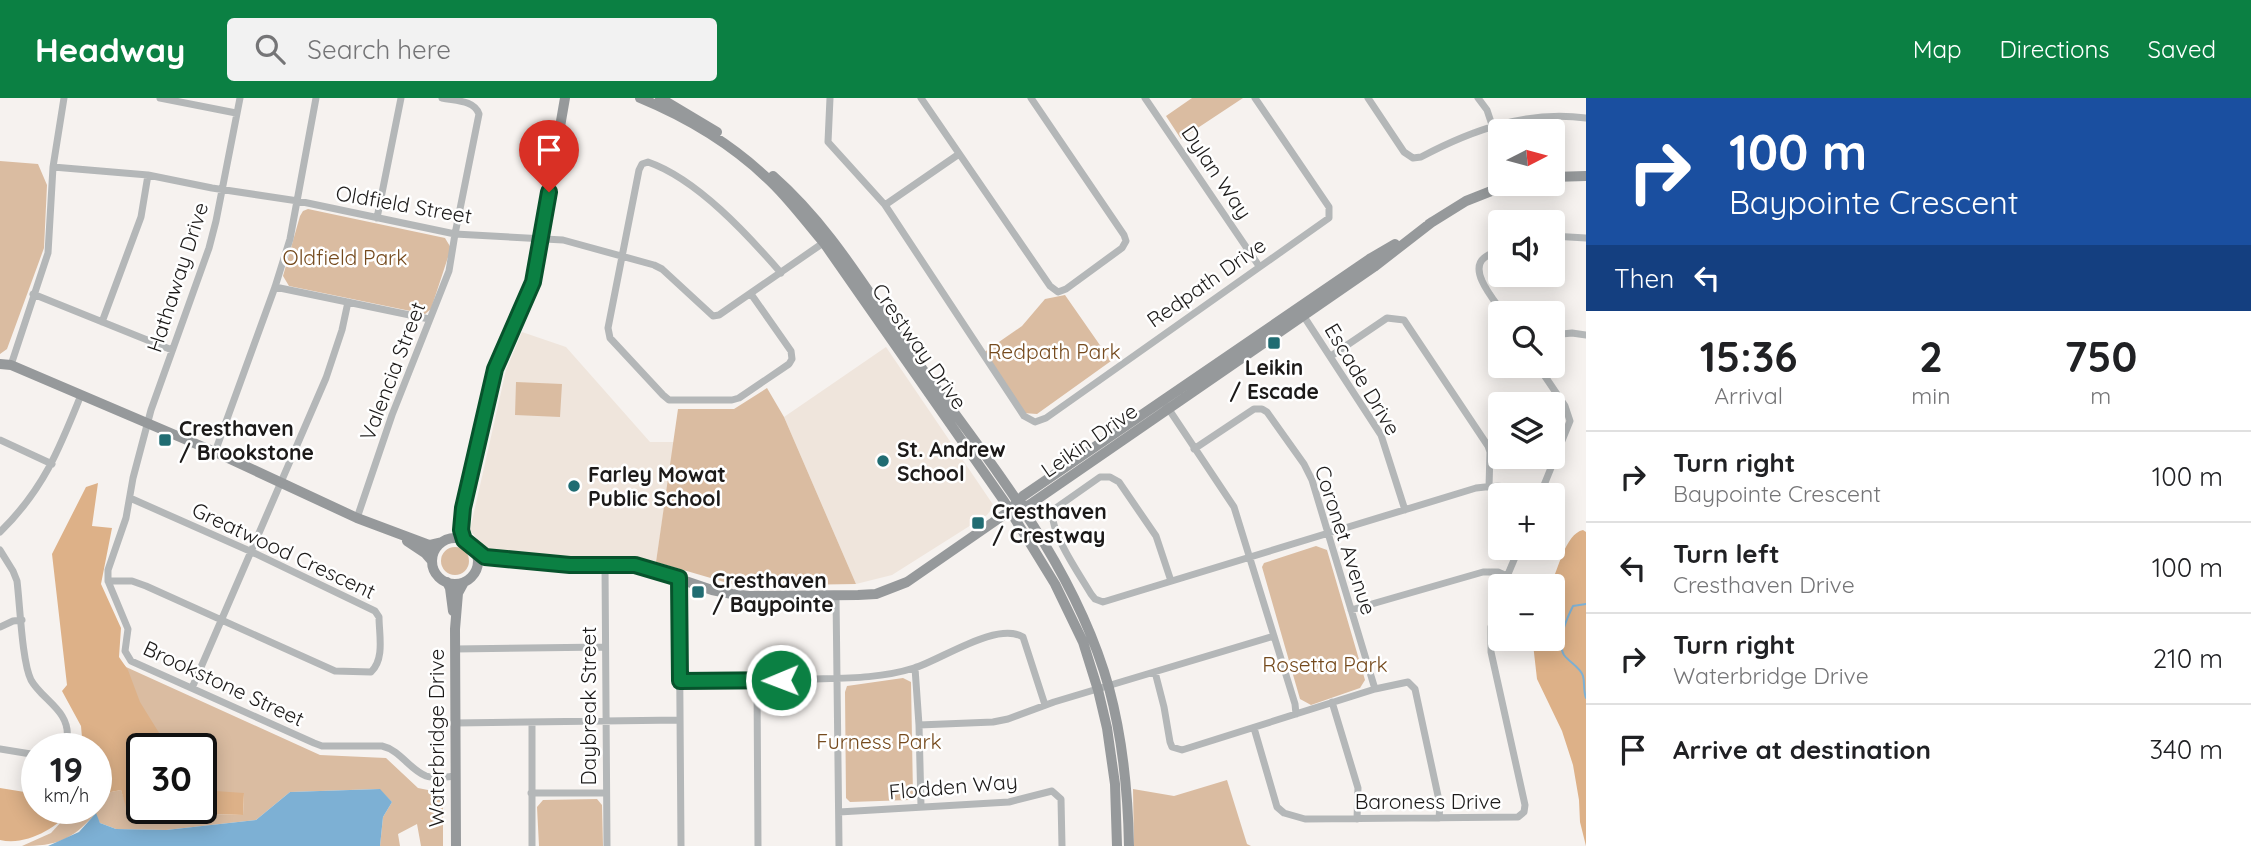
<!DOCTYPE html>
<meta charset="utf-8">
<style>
body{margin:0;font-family:Quicksand,sans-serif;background:#f2f2f2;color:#202124;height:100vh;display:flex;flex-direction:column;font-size:26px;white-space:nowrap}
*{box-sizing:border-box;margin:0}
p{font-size:23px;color:#757577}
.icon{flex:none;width:38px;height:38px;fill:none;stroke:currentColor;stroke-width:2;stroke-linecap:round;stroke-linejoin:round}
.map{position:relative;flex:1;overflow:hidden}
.side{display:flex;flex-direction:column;background:#fff;width:665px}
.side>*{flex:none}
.hud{background:#1a4fa0;color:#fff;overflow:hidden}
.needle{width:46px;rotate:84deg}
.controls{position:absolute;left:1488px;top:21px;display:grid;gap:14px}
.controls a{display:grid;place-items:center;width:77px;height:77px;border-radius:7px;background:#fff;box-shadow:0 4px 18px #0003;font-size:35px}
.speed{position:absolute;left:21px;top:635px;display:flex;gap:14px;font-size:35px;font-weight:700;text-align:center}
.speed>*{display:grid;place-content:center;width:91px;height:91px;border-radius:50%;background:#fff;box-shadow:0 4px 18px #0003;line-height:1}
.speed small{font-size:18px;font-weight:400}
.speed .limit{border:4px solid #111;border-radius:10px;background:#fff;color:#111}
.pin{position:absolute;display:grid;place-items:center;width:60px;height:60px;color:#fff;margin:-72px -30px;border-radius:50% 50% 50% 0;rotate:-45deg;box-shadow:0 0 7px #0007}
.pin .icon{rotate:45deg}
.me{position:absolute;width:77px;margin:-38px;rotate:269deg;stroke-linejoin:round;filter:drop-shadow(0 0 5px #0008)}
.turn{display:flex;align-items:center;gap:24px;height:147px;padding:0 28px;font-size:32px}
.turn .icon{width:91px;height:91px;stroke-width:2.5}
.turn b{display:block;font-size:49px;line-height:60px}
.then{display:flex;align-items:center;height:66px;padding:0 28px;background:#0003;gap:14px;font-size:26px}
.eta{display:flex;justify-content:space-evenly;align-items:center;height:119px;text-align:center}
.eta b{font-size:42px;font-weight:800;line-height:49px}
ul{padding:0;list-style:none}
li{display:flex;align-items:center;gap:21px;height:91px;padding:0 28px;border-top:2px solid #e0e0e0}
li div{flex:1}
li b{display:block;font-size:26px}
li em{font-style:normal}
header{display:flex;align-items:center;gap:42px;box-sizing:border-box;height:98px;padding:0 35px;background:#0b8043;color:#fff}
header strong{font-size:33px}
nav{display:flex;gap:38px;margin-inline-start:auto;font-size:24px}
.search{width:490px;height:63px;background:#f2f2f2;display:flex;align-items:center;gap:18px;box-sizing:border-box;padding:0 24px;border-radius:7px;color:#757577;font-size:26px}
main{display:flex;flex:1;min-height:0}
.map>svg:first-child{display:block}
</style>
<header>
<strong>Headway</strong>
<div class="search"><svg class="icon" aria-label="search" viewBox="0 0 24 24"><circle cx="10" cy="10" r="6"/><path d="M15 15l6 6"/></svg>Search here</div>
<nav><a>Map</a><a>Directions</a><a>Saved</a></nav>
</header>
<main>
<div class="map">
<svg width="1586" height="748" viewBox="0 0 1586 748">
<rect width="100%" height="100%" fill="#f6f2ef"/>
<path fill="#efe5dc" d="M522,234L566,249L650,344H674L656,464L486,452L470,432L506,272Z
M886,249L994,408L987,417L892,477L856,486L784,319Z"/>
<path fill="#dabca1" d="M1192,0H1243L1181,41L1166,18Z
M0,63L38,66L47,87L44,150L7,251L0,256Z
M308,111L445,140L451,150L431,211L425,216L289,188L283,178L300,118L303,113Z
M1065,197L1111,263L1037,316L1023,315L983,255L1022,228L1045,201Z
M516,284L562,286L560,319L515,317Z
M767,290L784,319L856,486L738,488L656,464L678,311H734Z
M1316,448L1327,452L1365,582L1360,590L1311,607L1300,601L1262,469L1264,465Z
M441 463a14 14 0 1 1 28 0a14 14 0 1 1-28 0Z
M116,558L126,569L320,657L386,660L418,690L443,695V748H421L417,726L398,736L400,748H380L383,719L392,704L379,691L290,694L256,722L166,732L116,731L100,725L95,716C72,742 57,748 22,748L51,735L73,711L96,710V697L121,692L127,709L142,707V710L170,711L179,715L243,717L244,695H205L201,689V651H142Z
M903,580L911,584L913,698L909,702L850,704L846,700L845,594L847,588Z
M1227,682L1247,746L1251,748H1134L1133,691L1174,698Z
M597,701L602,707L603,748H539L537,709L543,702Z"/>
<path fill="#ddb188" d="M98,385L92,428L112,430L101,486L121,530L119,559L128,572L140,604L169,651H142V707L126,709L121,692L96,697V651H83L81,628L62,593L67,587L52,456L86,389Z
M1583,432L1586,434V748L1580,724L1579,702L1573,667L1562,633L1537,581L1533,546L1534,541H1552V488H1550C1558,473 1565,436 1583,432Z
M0,690L37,696V710L73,711C56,730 27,748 0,742Z
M201,692L244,695L243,717L179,715L170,711L201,710Z"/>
<path fill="#7db0d4" d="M380,691L392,704L383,719L380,748H48L79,734L96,715L100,725L116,731L166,732L256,722L290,694Z"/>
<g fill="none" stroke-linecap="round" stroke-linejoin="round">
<path stroke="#7db0d4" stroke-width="2" d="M1586,506L1573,508C1567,520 1556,544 1564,557C1570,565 1580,569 1583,578C1585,585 1583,592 1586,600"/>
<path stroke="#b4b7b8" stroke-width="7" d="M160,0L236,15
M240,0L216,123L209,150L151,312L133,380L126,420L108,472V483L128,531L125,553L131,563L314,645L322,648H382C400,652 409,671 426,678C435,681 446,679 455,678
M830,0L828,44L885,107L1024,318L1035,324L1046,320L1329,120V109L1255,0
M921,0L1050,188L1058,194L1066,191L1122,150L1126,143L1124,137L1031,0
M1145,0L1259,168
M1368,0L1404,54L1413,60L1421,59C1472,32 1527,12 1586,20
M1478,0L1487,12L1492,27
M53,69L148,77L212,90L298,103L455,136L563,142L654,167L662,171L713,218L719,217L826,143
M885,107L959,56
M377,120L401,0
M1552,138L1586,140
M1500,152C1495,154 1488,156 1484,160C1468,173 1495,203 1503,215
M275,189L429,221
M33,196L172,252
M751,196L791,253L792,261L789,266L739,300L732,302H669L663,297L610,240L608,230L639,72L642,66L648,64C697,81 748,137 781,175
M1301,214L1381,337L1405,412
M102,224L141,119L148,77
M1552,237L1572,235L1586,237
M1331,258L1387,220L1404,222L1488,348L1490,354L1489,389
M11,267L48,155L53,69L64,0
M1538,268L1565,308L1570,323L1540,397
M1166,307L1234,409L1295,606L1296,616
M0,342L52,366
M1194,351L1254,311H1262L1267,314L1304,366L1312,382L1375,591
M215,354L275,189L290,141L316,0
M357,420L392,317L449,173L455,136L479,16C474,2 455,3 442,0
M0,434C43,392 59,352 81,297
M0,452L13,473L17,483C20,507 22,564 31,582C42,602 71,613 67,641L51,651
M605,467L607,748
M679,480L681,748
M108,483H132L146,488L335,573L371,574C385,561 379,536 379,519L375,513L252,454L130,400
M1171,483L1156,438L1119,384L1110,379H1100L1053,412C1048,432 1080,477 1091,496L1095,501L1103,504L1476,390C1497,387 1514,387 1533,397
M1503,488L1519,450
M836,498L839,748
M1351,512L1483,474H1498L1507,478
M0,529L13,523L22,522
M455,551L605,549
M915,570L919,627L921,708
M1155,574L1164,609L1170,644L1172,649L1182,652L1375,591L1408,584L1415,591L1440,707L1439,720
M679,583C722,583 765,582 808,581C844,580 879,581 914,570C941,562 997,523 1023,539L1045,607
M757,583L758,748
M192,590L326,280L342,232L348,204
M1332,604L1358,690L1357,721
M532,624V748
M455,625L680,622
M919,627L993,624L1008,621L1054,604L1274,538
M1254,630L1277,709L1284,715L1305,721L1518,719L1524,714L1525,707L1491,554V529L1500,496
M0,651L37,657
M531,695H606
M839,714L1009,704L1052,693L1061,701L1062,748"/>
<path stroke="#96999b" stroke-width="10" d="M640,0C686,19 730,45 767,80C788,99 805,123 824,145L1004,403L1055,486L1083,544L1098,592L1107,630L1115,686L1117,748
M660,0L717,34
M773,78C833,131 867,194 913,258C987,362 1074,464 1109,590C1123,642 1128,695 1129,748
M1552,79L1586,78
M1429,126L1466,103L1509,86
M0,266L11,267L215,354L357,420L429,447L442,444
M1015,406L1023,398L1371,160L1395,146
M432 463a23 23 0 1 1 46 0a23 23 0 1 1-46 0Z
M464,442L461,432L463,410L495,272L533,184L565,0
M407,443L425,455L432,463
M475,451L485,459L544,465L644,469L712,492L732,496L749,498L858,497L876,496L907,484L1011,412L1029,407L1374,169L1432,124
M447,484L450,490L453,513
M456,748L455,531L458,495L464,484"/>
</g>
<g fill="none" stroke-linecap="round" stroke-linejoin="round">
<g stroke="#07532c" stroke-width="18">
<path id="route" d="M549,94L533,184L495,271L463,410L461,432L464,442L485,459L570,467H635L679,480L680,583L781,582"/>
</g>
<use href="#route" stroke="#0b8043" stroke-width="12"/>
</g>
<g fill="#206c72" stroke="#fff" stroke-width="2.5">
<rect x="1267" y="238" width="14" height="14" rx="3.5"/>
<rect x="158" y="335" width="14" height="14" rx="3.5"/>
<circle cx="883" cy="363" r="7"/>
<circle cx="574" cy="388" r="7"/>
<rect x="971" y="418" width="14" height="14" rx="3.5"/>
<rect x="691" y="487" width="14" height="14" rx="3.5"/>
</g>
<g text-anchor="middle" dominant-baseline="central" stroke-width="5" stroke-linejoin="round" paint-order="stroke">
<g font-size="21" fill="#1c1a19" stroke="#fff">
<text transform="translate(1217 74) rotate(56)">Dylan Way</text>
<text transform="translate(404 106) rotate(10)">Oldfield Street</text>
<text transform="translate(177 179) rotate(-72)">Hathaway Drive</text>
<text transform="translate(1206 184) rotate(-35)">Redpath Drive</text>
<text transform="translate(920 248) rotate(55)">Crestway Drive</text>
<text transform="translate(392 273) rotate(-69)">Valencia Street</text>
<text transform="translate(1363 281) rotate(59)">Escade Drive</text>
<text transform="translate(1089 342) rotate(-35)">Leikin Drive</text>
<text transform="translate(1346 442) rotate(72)">Coronet Avenue</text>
<text transform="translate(284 452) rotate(25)">Greatwood Crescent</text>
<text transform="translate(224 585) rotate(25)">Brookstone Street</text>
<text transform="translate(588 608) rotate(-90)">Daybreak Street</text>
<text transform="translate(436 640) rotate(-90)">Waterbridge Drive</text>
<text transform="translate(953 688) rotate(-5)">Flodden Way</text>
<text x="1428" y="703">Baroness Drive</text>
</g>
<g font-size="21" fill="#754a1d" stroke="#fff">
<text x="345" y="159">Oldfield Park</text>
<text x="1054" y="253">Redpath Park</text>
<text x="1325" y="566">Rosetta Park</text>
<text x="879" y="643">Furness Park</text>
</g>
<g font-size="21" font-weight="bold" fill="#1c1a19" stroke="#fff" text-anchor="start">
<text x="1274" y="269" text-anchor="middle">Leikin<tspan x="1274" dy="24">/ Escade</tspan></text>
<text x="179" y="330">Cresthaven<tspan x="179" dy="24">/ Brookstone</tspan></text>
<text x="897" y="351">St. Andrew<tspan x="897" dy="24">School</tspan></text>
<text x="588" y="376">Farley Mowat<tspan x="588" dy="24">Public School</tspan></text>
<text x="992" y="413">Cresthaven<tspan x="992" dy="24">/ Crestway</tspan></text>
<text x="712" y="482">Cresthaven<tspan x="712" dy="24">/ Baypointe</tspan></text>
</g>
</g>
</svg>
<div class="controls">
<a><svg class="needle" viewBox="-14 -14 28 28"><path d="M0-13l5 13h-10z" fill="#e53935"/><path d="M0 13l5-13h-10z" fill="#757577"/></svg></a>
<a><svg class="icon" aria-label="sound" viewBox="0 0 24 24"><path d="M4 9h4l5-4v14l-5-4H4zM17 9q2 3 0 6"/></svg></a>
<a><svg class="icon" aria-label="search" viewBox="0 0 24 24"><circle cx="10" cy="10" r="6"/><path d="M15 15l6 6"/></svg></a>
<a><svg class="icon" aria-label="layers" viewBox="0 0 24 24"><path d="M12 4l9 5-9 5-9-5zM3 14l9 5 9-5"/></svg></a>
<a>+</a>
<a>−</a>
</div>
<div class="speed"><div>19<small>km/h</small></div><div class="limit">30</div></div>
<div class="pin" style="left:549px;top:94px;background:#d93025"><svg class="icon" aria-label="arrive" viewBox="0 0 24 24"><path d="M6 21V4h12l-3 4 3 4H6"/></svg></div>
<svg class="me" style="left:781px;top:582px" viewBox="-20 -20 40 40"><circle r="17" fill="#0b8043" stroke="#fff" stroke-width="3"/><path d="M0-11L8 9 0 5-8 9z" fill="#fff"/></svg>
</div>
<section class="side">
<div class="hud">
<div class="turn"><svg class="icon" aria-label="right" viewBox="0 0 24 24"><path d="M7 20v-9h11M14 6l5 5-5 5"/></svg><div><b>100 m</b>Baypointe Crescent</div></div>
<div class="then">Then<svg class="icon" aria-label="left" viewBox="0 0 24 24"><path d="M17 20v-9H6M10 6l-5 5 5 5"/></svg></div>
</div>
<div class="eta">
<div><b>15:36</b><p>Arrival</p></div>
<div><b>2</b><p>min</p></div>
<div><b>750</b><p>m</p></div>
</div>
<ul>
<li><svg class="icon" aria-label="right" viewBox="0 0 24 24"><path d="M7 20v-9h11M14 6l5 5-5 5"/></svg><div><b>Turn right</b><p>Baypointe Crescent</p></div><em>100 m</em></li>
<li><svg class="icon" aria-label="left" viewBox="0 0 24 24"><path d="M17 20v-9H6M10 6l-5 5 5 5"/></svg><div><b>Turn left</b><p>Cresthaven Drive</p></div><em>100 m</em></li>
<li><svg class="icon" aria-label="right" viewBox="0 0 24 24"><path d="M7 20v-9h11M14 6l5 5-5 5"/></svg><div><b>Turn right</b><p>Waterbridge Drive</p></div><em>210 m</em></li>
<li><svg class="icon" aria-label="arrive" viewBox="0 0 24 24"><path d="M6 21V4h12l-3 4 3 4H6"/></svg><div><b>Arrive at destination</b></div><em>340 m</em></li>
</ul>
</section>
</main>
